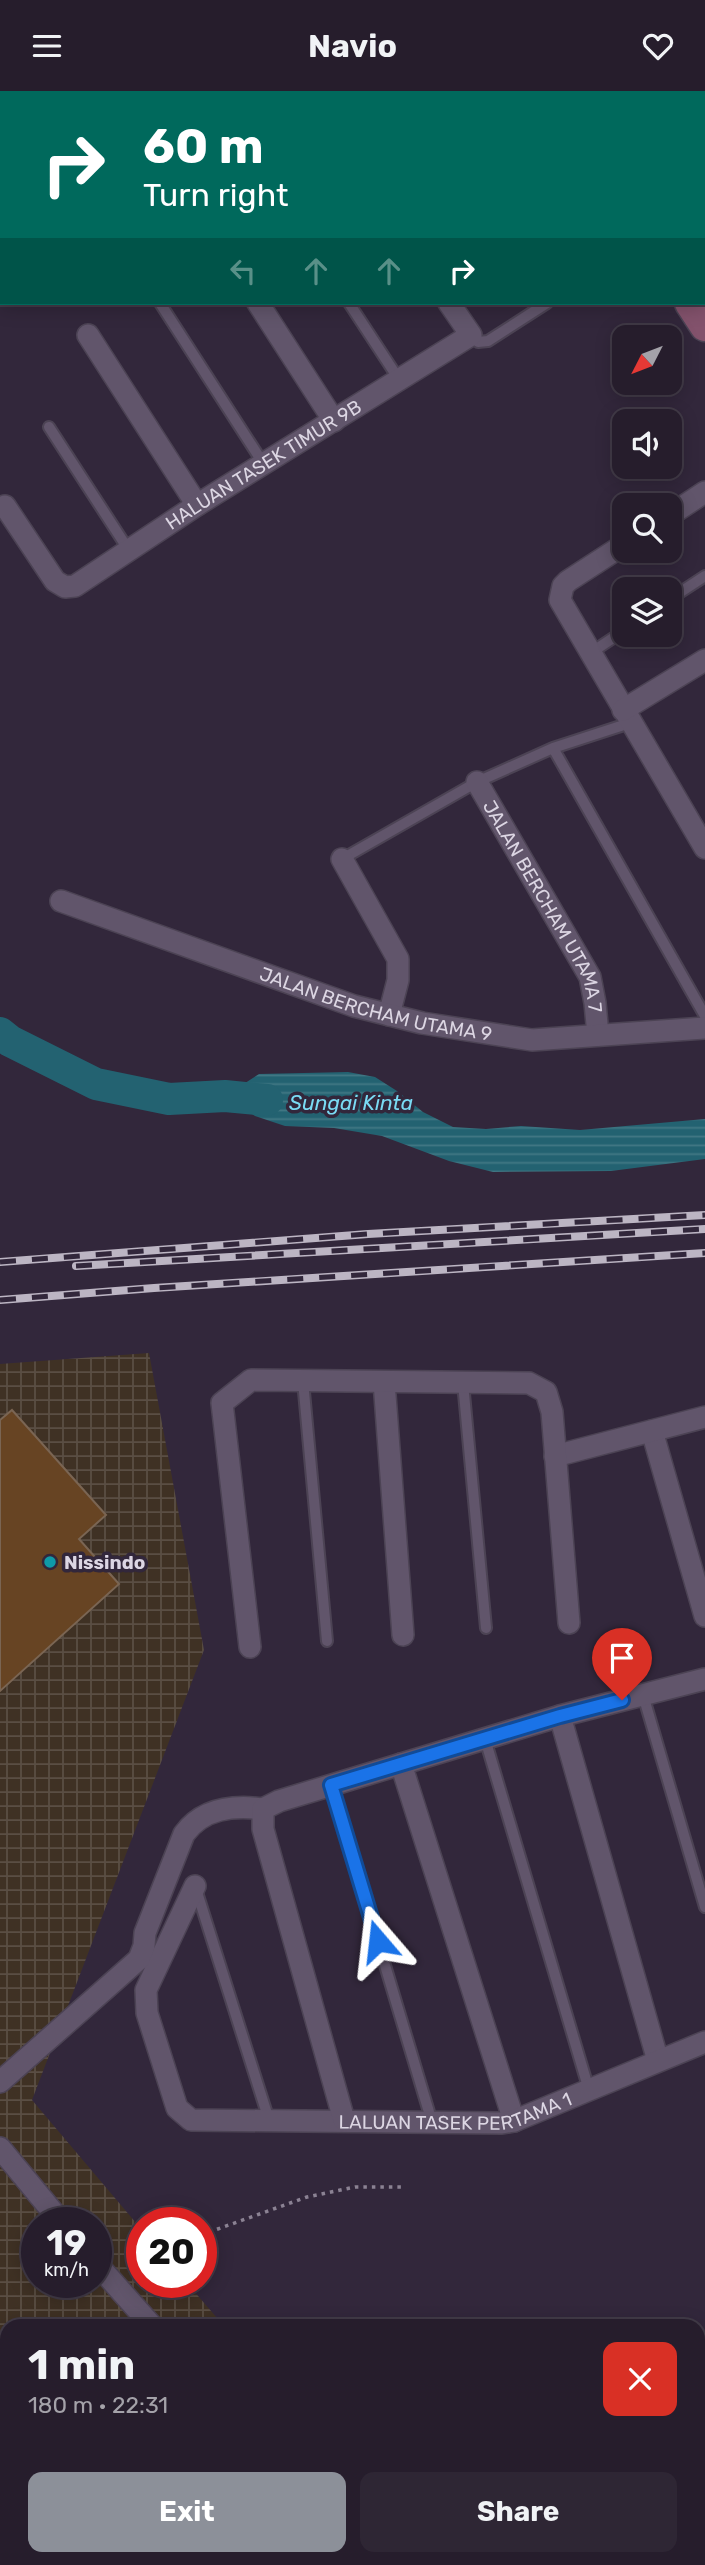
<!DOCTYPE html>
<meta charset="utf-8">
<style>
body{margin:0;font-family:Rubik,sans-serif;background:#2e2634;color:#f1f3f6;height:100vh;display:flex;flex-direction:column;font-size:26px;white-space:nowrap}
*{box-sizing:border-box;margin:0}
p{font-size:23px;color:#a4a2a9}
.icon{flex:none;width:38px;height:38px;fill:none;stroke:currentColor;stroke-width:2;stroke-linecap:round;stroke-linejoin:round}
.map{position:relative;flex:1;overflow:hidden}
.panel{position:absolute;left:0px;top:2228px;width:705px;height:247px;display:flex;flex-direction:column;background:#261d2c;border-radius:21px 21px 0 0;box-shadow:0 4px 18px #0003,0 0 0 2px #423b48}
.panel>*{flex:none}
.banner{position:absolute;left:0px;top:0px;width:705px;height:214px;box-shadow:0 4px 18px #0003,0 0 0 2px #423b48;background:#00695c;color:#fff;overflow:hidden}
.needle{width:46px;rotate:228deg}
.fabs{position:absolute;left:612px;top:234px;display:grid;gap:14px}
.fabs a{display:grid;place-items:center;width:70px;height:70px;border-radius:14px;background:#261d2c;box-shadow:0 4px 18px #0003,0 0 0 2px #423b48;font-size:35px}
.speed{position:absolute;left:21px;top:2116px;display:flex;gap:14px;font-size:35px;font-weight:700;text-align:center}
.speed>*{display:grid;place-content:center;width:91px;height:91px;border-radius:50%;background:#261d2c;box-shadow:0 4px 18px #0003,0 0 0 2px #423b48;line-height:1}
.speed small{font-size:18px;font-weight:400}
.speed .limit{border:10px solid #d22;background:#fff;color:#111}
.pin{position:absolute;display:grid;place-items:center;width:60px;height:60px;color:#fff;margin:-72px -30px;border-radius:50% 50% 50% 0;rotate:-45deg;box-shadow:0 0 7px #0007}
.pin .icon{rotate:45deg}
.me{position:absolute;width:77px;margin:-38px;rotate:343deg;stroke-linejoin:round;filter:drop-shadow(0 0 5px #0008)}
.turn{display:flex;align-items:center;gap:24px;height:147px;padding:0 28px;font-size:32px}
.turn .icon{width:91px;height:91px;stroke-width:2.5}
.turn b{display:block;font-size:49px;line-height:60px}
.lanes{display:flex;align-items:center;height:66px;padding:0 28px;background:#0003;justify-content:center;gap:35px;direction:ltr}
.lanes .off{opacity:.35}
.round{display:grid;place-items:center;flex:none;width:74px;height:74px;border-radius:14px;background:#2e2634}
.overview{display:flex;align-items:center;justify-content:space-between;height:119px;padding:0 28px}
h1{font-size:42px;font-weight:700;line-height:52px}
.button{display:flex;gap:14px;margin-top:auto;padding:14px 28px}
.button a{flex:1;height:80px;border-radius:14px;background:#8c9099;color:#fff;font-size:28px;font-weight:700;line-height:80px;text-align:center}
.button a+a{background:#2e2634;color:#f1f3f6}
header{display:flex;justify-content:space-between;align-items:center;height:91px;padding:0 28px;background:#261d2c;font-size:32px;font-weight:700}
.map>svg:first-child{display:block}
</style>
<header><svg class="icon" aria-label="menu" viewBox="0 0 24 24"><path d="M4 6h16M4 12h16M4 18h16"/></svg>Navio<svg class="icon" aria-label="heart" viewBox="0 0 24 24"><path d="M12 20l-8-8c-3-5 5-10 8-4 3-6 11-1 8 4z"/></svg></header>
<div class="map">
<svg width="705" height="2474" viewBox="0 0 705 2474">
<defs>
<pattern id="industrial-grid" width="8" height="8" patternUnits="userSpaceOnUse" patternTransform="scale(1.75)"><rect width="8" height="8" fill="#3f3124"/><path d="M0 4h8M4 0v8" fill="none" stroke="#5a4e44"/></pattern>
<pattern id="water-rules" width="6" height="5" patternUnits="userSpaceOnUse" patternTransform="scale(1.75)"><rect width="6" height="5" fill="#236271"/><path d="M0 2.5h6" fill="none" stroke="#427885"/></pattern>
</defs>
<rect width="100%" height="100%" fill="#32273b"/>
<path fill="url(#industrial-grid)" fill-rule="evenodd" d="M149,1262L204,1559L32,2009L142,2139V2191H186L224,2235H7V2468H422L428,2474H0V1273ZM37,2132H96V2191H37Z"/>
<path fill="url(#water-rules)" d="M348,981L375,986L397,1000L423,1021L453,1036L486,1038L521,1035L580,1039L705,1028V1068L611,1080L493,1081L449,1070L382,1045L334,1037L285,1035L255,1025L225,1005L259,983Z"/>
<g fill="none" stroke-linecap="round" stroke-linejoin="round">
<path stroke="#236271" stroke-width="32" d="M0,942L10,950L96,993L169,1008L225,1005L267,1009"/>
</g>
<path fill="#674423" stroke="#7a6553" stroke-width="2" d="M12,1319L106,1424L79,1448L119,1493L0,1600V1329Z
M130,2468H210L216,2474H136Z
M214,2468H265L271,2474H220Z"/>
<g fill="none" stroke-linecap="round" stroke-linejoin="round">
<g stroke="#4c4354" stroke-width="14">
<path id="lane" d="M404,0L406,2
M704,88L705,87
M160,212L263,372
M349,212L400,290
M471,244L478,251L488,250L547,212
M49,336L128,458
M670,508L705,485
M589,563L625,539
M553,657L705,925
M342,768L477,691L553,657L630,632
M303,1290L327,1550
M463,1292L486,1537
M643,1604L705,1816
M485,1648L589,1999
M331,1694L432,2031
M196,1798L269,2029"/>
</g>
<g stroke="#4c4354" stroke-width="24">
<g id="street">
<path d="M311,0L312,2"/>
<path d="M502,0L503,2"/>
<path d="M612,0L614,2"/>
<path d="M704,42L705,41"/>
<path d="M258,212L334,330"/>
<path d="M88,244L197,414"/>
<path id="s1" d="M5,415L55,490L65,496L75,495L197,414L471,244L449,212"/>
<path d="M670,424L705,401"/>
<path d="M625,453L568,490L563,495L560,509L705,757"/>
<path d="M623,619L705,569"/>
<path id="s2" d="M477,691L590,886L595,912L598,944"/>
<path d="M342,768L398,868V889L389,924"/>
<path id="s3" d="M61,810L354,915L422,932L532,949L705,937"/>
<path d="M384,1291L403,1544"/>
<path d="M652,1340L705,1525"/>
<path d="M555,1365L705,1326"/>
<path d="M250,1556L222,1312L251,1289L529,1292L546,1301L552,1321L569,1532"/>
<path d="M560,1625L658,1970"/>
<path d="M401,1673L514,2030"/>
<path id="s4" d="M195,1795L146,1899L147,1922L177,2017L191,2029L502,2032L514,2030L705,1951"/>
<path d="M0,1991L139,1868L144,1855L145,1842L184,1743C203,1717 233,1714 263,1718"/>
<path d="M344,2029L263,1738V1718L279,1710L560,1625L705,1588"/>
<path d="M0,2057L62,2132"/>
<path d="M96,2172L152,2235"/>
<path d="M698,2396L705,2391"/>
<path d="M352,2468L357,2474"/>
<path d="M599,2474L607,2468"/>
</g>
</g>
<g stroke="#4c4354" stroke-width="33">
<path id="secondary" d="M554,0L555,2
M690,212L705,235"/>
</g>
<path stroke="#8b8293" stroke-width="3.5" stroke-dasharray="3.5 5" stroke-linecap="butt" d="M201,2144L307,2106L355,2096H402
M698,2366L705,2361
M568,2474V2468"/>
<use href="#lane" stroke="#61556b" stroke-width="10"/>
<use href="#street" stroke="#61556b" stroke-width="21"/>
<use href="#secondary" stroke="#83526c" stroke-width="30"/>
<g stroke="#bcb5c3" stroke-width="8">
<path id="rail" d="M0,1171L368,1143L705,1124
M76,1175L705,1138
M0,1209L154,1197L705,1162"/>
</g>
<use href="#rail" stroke="#32273b" stroke-width="5" stroke-dasharray="16" stroke-linecap="butt"/>
</g>
<g fill="none" stroke-linecap="round" stroke-linejoin="round">
<g stroke="#114b97" stroke-width="18">
<path id="route" d="M378,1850L331,1694L560,1625L622,1609"/>
</g>
<use href="#route" stroke="#1a73e8" stroke-width="12"/>
</g>
<circle fill="#0f9aa8" stroke="#32273b" stroke-width="2.5" cx="50" cy="1471" r="7"/>
<g text-anchor="middle" dominant-baseline="central" stroke-width="7" stroke-linejoin="round" paint-order="stroke">
<g font-size="19" fill="#dcd6e3" stroke="#32273b">
<text stroke="none"><textPath href="#s1" startOffset="336">HALUAN TASEK TIMUR 9B</textPath></text>
<text stroke="none"><textPath href="#s2" startOffset="142">JALAN BERCHAM UTAMA 7</textPath></text>
<text stroke="none"><textPath href="#s3" startOffset="332">JALAN BERCHAM UTAMA 9</textPath></text>
<text stroke="none"><textPath href="#s4" startOffset="522">LALUAN TASEK PERTAMA 1</textPath></text>
</g>
<g font-size="19" font-weight="bold" fill="#dcd6e3" stroke="#32273b" text-anchor="start">
<text x="64" y="1471">Nissindo</text>
</g>
<g font-size="21" font-style="italic" fill="#7adbf4" stroke="#32273b">
<text x="351" y="1011">Sungai Kinta</text>
</g>
</g>
</svg>
<div class="fabs">
<a><svg class="needle" viewBox="-14 -14 28 28"><path d="M0-13l5 13h-10z" fill="#e53935"/><path d="M0 13l5-13h-10z" fill="#a4a2a9"/></svg></a>
<a><svg class="icon" aria-label="sound" viewBox="0 0 24 24"><path d="M4 9h4l5-4v14l-5-4H4zM17 9q2 3 0 6"/></svg></a>
<a><svg class="icon" aria-label="search" viewBox="0 0 24 24"><circle cx="10" cy="10" r="6"/><path d="M15 15l6 6"/></svg></a>
<a><svg class="icon" aria-label="layers" viewBox="0 0 24 24"><path d="M12 4l9 5-9 5-9-5zM3 14l9 5 9-5"/></svg></a>
</div>
<div class="speed"><div>19<small>km/h</small></div><div class="limit">20</div></div>
<div class="pin" style="left:622px;top:1609px;background:#d93025"><svg class="icon" aria-label="arrive" viewBox="0 0 24 24"><path d="M6 21V4h12l-3 4 3 4H6"/></svg></div>
<svg class="me" style="left:378px;top:1850px" viewBox="-20 -20 40 40"><path d="M0-17L14 15 0 8-14 15z" fill="#1a73e8" stroke="#fff" stroke-width="4"/></svg>
<div class="banner">
<div class="turn"><svg class="icon" aria-label="right" viewBox="0 0 24 24"><path d="M7 20v-9h11M14 6l5 5-5 5"/></svg><div><b>60 m</b>Turn right</div></div>
<div class="lanes"><svg class="icon off" aria-label="left" viewBox="0 0 24 24"><path d="M17 20v-9H6M10 6l-5 5 5 5"/></svg><svg class="icon off" aria-label="ahead" viewBox="0 0 24 24"><path d="M12 20V5M6 11l6-6 6 6"/></svg><svg class="icon off" aria-label="ahead" viewBox="0 0 24 24"><path d="M12 20V5M6 11l6-6 6 6"/></svg><svg class="icon" aria-label="right" viewBox="0 0 24 24"><path d="M7 20v-9h11M14 6l5 5-5 5"/></svg></div>
</div>
<section class="panel">
<div class="overview"><div><h1>1 min</h1><p>180 m · 22:31</p></div><a class="round" style="background:#d93025;color:#fff"><svg class="icon" aria-label="close" viewBox="0 0 24 24"><path d="M6 6l12 12M18 6L6 18"/></svg></a></div>
<div class="button"><a>Exit</a><a>Share</a></div>
</section>
</div>
